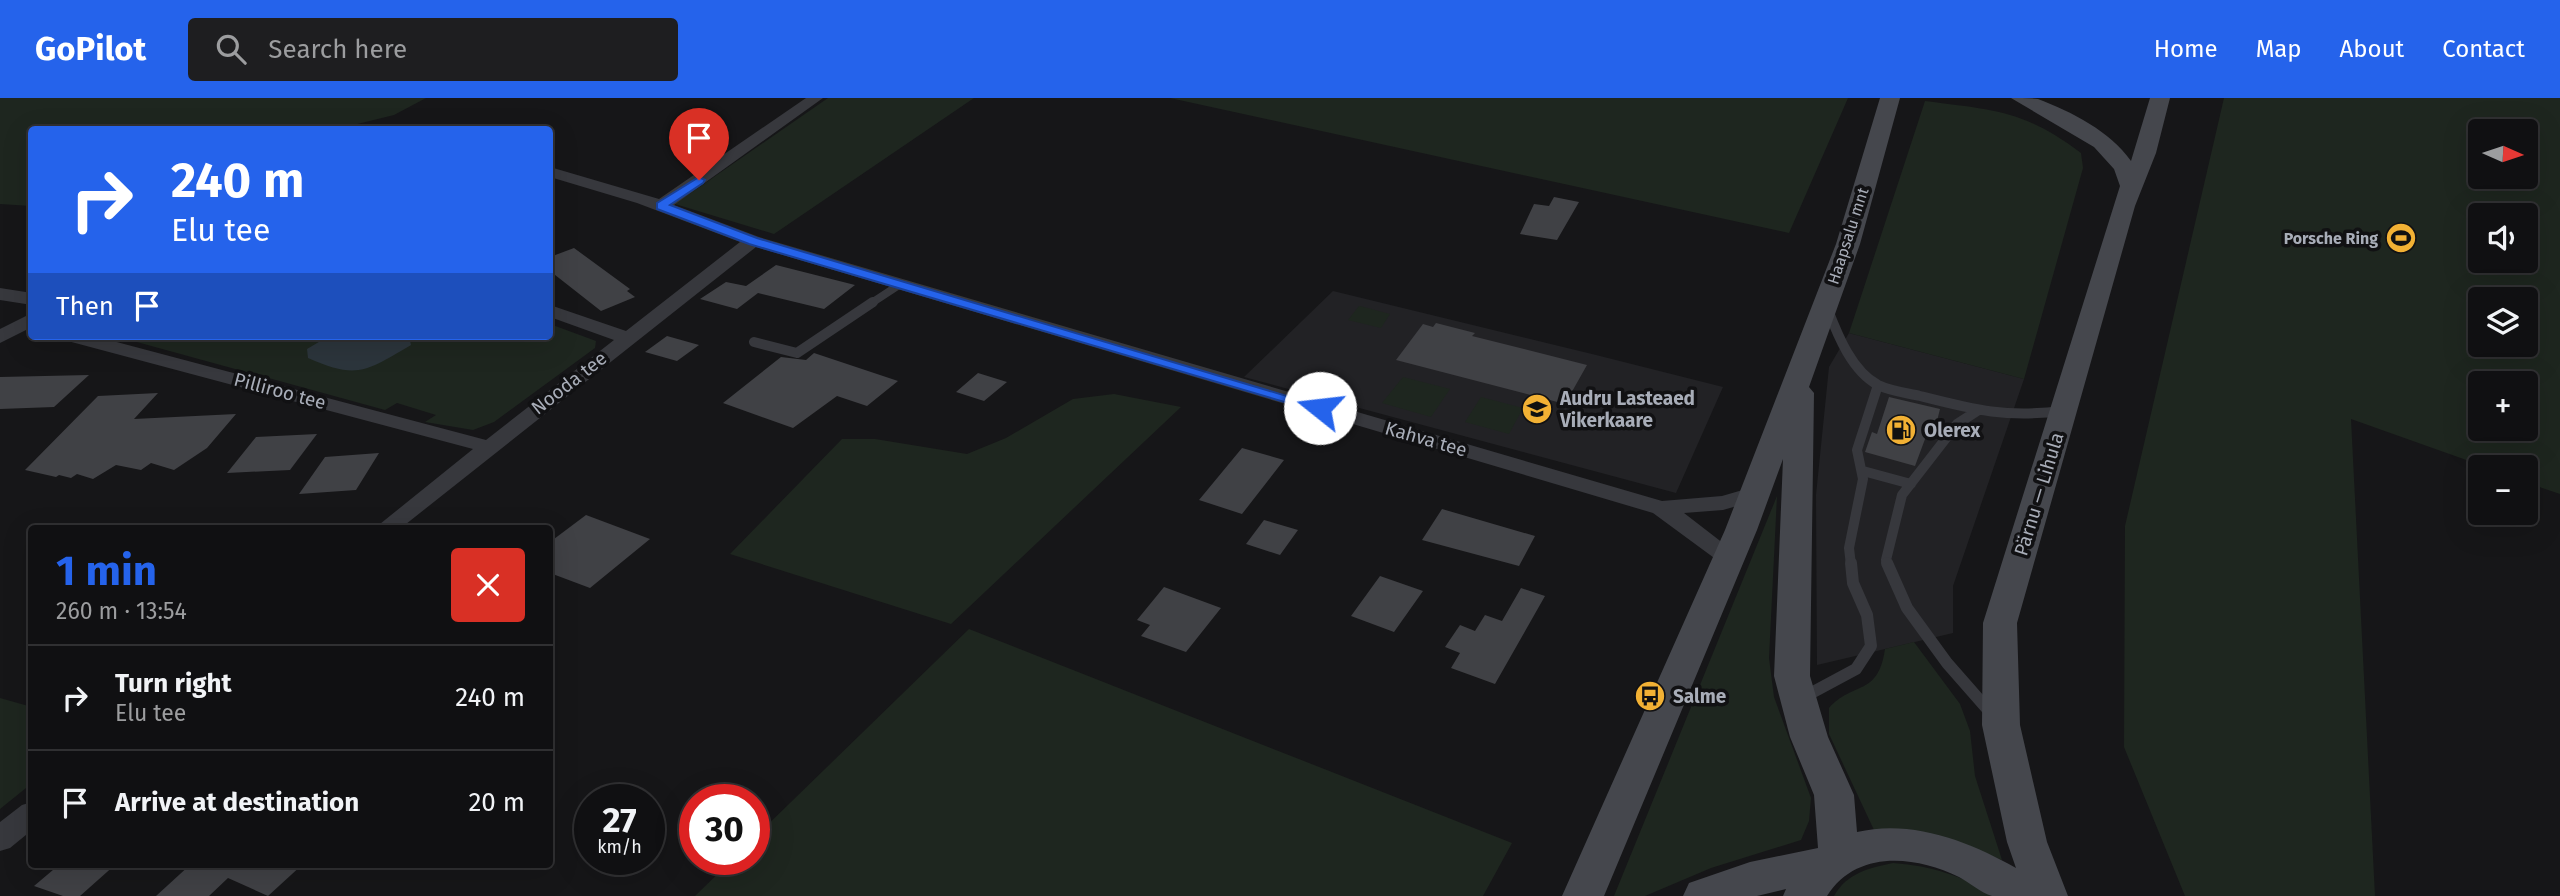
<!DOCTYPE html>
<meta charset="utf-8">
<style>
body{margin:0;font-family:"Fira Sans",sans-serif;background:#1e1e20;color:#f1f3f6;height:100vh;display:flex;flex-direction:column;font-size:26px;white-space:nowrap}
*{box-sizing:border-box;margin:0}
p{font-size:23px;color:#9c9d9f}
.icon{flex:none;width:38px;height:38px;fill:none;stroke:currentColor;stroke-width:2;stroke-linecap:round;stroke-linejoin:round}
.map{position:relative;flex:1;overflow:hidden}
.sheet{position:absolute;left:28px;top:427px;width:525px;height:343px;display:flex;flex-direction:column;background:#101012;border-radius:7px;box-shadow:0 7px 28px #0002,0 0 0 2px #303032}
.sheet>*{flex:none}
.guide{position:absolute;left:28px;top:28px;width:525px;height:214px;border-radius:7px;box-shadow:0 7px 28px #0002,0 0 0 2px #303032;background:#2563eb;color:#fff;overflow:hidden}
.needle{width:46px;rotate:93deg}
.fabs{position:absolute;left:2468px;top:21px;display:grid;gap:14px}
.fabs a{display:grid;place-items:center;width:70px;height:70px;border-radius:7px;background:#101012;box-shadow:0 7px 28px #0002,0 0 0 2px #303032;font-size:35px}
.speed{position:absolute;left:574px;top:686px;display:flex;gap:14px;font-size:35px;font-weight:700;text-align:center}
.speed>*{display:grid;place-content:center;width:91px;height:91px;border-radius:50%;background:#101012;box-shadow:0 7px 28px #0002,0 0 0 2px #303032;line-height:1}
.speed small{font-size:18px;font-weight:400}
.speed .limit{border:10px solid #d22;background:#fff;color:#111}
.pin{position:absolute;display:grid;place-items:center;width:60px;height:60px;color:#fff;margin:-72px -30px;border-radius:50% 50% 50% 0;rotate:-45deg;box-shadow:0 0 7px #0007}
.pin .icon{rotate:45deg}
.me{position:absolute;width:77px;margin:-38px;rotate:286deg;stroke-linejoin:round;filter:drop-shadow(0 0 5px #0008)}
.turn{display:flex;align-items:center;gap:24px;height:147px;padding:0 28px;font-size:32px}
.turn .icon{width:91px;height:91px;stroke-width:2.5}
.turn b{display:block;font-size:49px;line-height:60px}
.then{display:flex;align-items:center;height:66px;padding:0 28px;background:#0003;gap:14px;font-size:26px}
.round{display:grid;place-items:center;flex:none;width:74px;height:74px;border-radius:7px;background:#1e1e20}
.summary{display:flex;align-items:center;justify-content:space-between;height:119px;padding:0 28px}
h1{font-size:42px;font-weight:700;line-height:52px;color:#2563eb}
ul{padding:0;list-style:none}
li{display:flex;align-items:center;gap:21px;height:105px;padding:0 28px;border-top:2px solid #303032}
li div{flex:1}
li b{display:block;font-size:26px}
li em{font-style:normal}
header{display:flex;align-items:center;gap:42px;box-sizing:border-box;height:98px;padding:0 35px;background:#2563eb;color:#fff}
header strong{font-size:33px}
nav{display:flex;gap:38px;margin-inline-start:auto;font-size:24px}
.search{width:490px;height:63px;background:#1e1e20;display:flex;align-items:center;gap:18px;box-sizing:border-box;padding:0 24px;border-radius:7px;color:#9c9d9f;font-size:26px}
.map>svg:first-child{display:block}
</style>
<header>
<strong>GoPilot</strong>
<div class="search"><svg class="icon" aria-label="search" viewBox="0 0 24 24"><circle cx="10" cy="10" r="6"/><path d="M15 15l6 6"/></svg>Search here</div>
<nav><a>Home</a><a>Map</a><a>About</a><a>Contact</a></nav>
</header>
<div class="map">
<svg width="2560" height="798" viewBox="0 0 2560 798">
<rect width="100%" height="100%" fill="#161618"/>
<path fill="#222225" d="M1333,193L1592,256L1723,289L1676,395L1244,279Z
M1849,235L2024,281L1953,488V535L1817,567L1816,397L1829,269Z"/>
<path fill="#1e261f" fill-rule="evenodd" d="M0,0H426L394,17L337,31L32,32L31,108L0,106Z
M828,0H974L774,136L675,106Z
M1170,0H1848L1789,135Z
M2224,0H2560V396L2525,384V369H2486L2351,321L2375,798H2185L2124,649L2125,428ZM2480,33H2525V79H2480ZM2525,117V163H2480V117ZM2480,201H2525V247H2480ZM2480,285H2525V331H2480Z
M1925,3C1994,12 2024,12 2081,55L2083,70L2024,281L1849,235Z
M1359,208H1360L1390,216L1381,230L1348,222Z
M550,226L596,243L595,250L494,324L473,332L425,324L436,317L397,305L385,312L115,238H550Z
M1403,279L1450,291L1431,319L1382,305Z
M1114,296L1181,309L951,526L730,456L842,341H875L967,356L1006,340L1073,301Z
M1481,299L1523,310L1509,336L1465,324Z
M1777,398L1769,560L1774,599L1811,700L1809,723L1801,742L1711,770L1645,798H1614Z
M969,531L1512,745L1483,798H695L733,761H754V740Z
M1914,544L1960,606L1970,633L1975,678L2002,762C1957,742 1922,736 1874,732L1829,636V610C1853,583 1878,599 1885,551Z
M0,600L32,609L31,686L0,711Z
M1893,765C1933,768 1962,778 1996,798H1834C1847,775 1869,770 1893,765Z"/>
<path fill="#2c353c" d="M329,238H409L411,247C366,273 358,282 308,260L307,251Z"/>
<path fill="#404145" d="M1554,99L1579,104L1557,142L1520,136L1534,106L1549,108Z
M574,150L630,191L627,193L635,199L601,213L550,173V159Z
M776,167L855,187L824,211L758,195L737,211L700,201L726,184L746,188Z
M1436,225L1475,235L1472,238L1587,267L1565,306L1396,262L1423,226L1433,229Z
M667,238L699,247L677,263L645,254Z
M814,255L898,283L867,308L837,298L793,330L723,305L781,259L806,262Z
M978,275L1007,284L984,303L956,294Z
M89,277L54,309L0,311V279Z
M158,295L134,321L236,316L207,350L174,372L151,365L141,372L116,367L93,381L77,376L71,380L59,377L56,379L25,372L98,298Z
M1889,299L1940,311L1934,335L1928,333L1915,368L1865,354L1872,334L1877,336Z
M317,336L290,372L227,375L256,339Z
M1242,350L1284,362L1242,416L1199,402Z
M379,355L356,392L299,396L325,359Z
M1442,411L1535,438L1519,468L1422,442Z
M586,417L650,441L590,490L550,475V444Z
M1264,422L1298,432L1280,457L1246,446Z
M1380,478L1423,493L1394,534L1351,518Z
M1164,489L1221,510L1186,554L1141,538L1150,527L1137,522Z
M1521,490L1545,498L1495,586L1451,570L1460,555L1445,549L1460,527L1475,533L1485,517L1502,523Z
M60,766H116L80,798H63L34,788Z
M191,766H303L268,798L228,780L209,798H156Z"/>
<g fill="none" stroke-linecap="round" stroke-linejoin="round">
<path stroke="#37383d" stroke-width="8" d="M870,206L899,187"/>
<path stroke="#37383d" stroke-width="10" d="M1828,212C1838,238 1852,273 1878,287C1890,293 1907,295 1920,298C1975,312 2005,320 2063,313
M754,244L797,255L873,204
M1863,373L1911,386
M1851,467L1849,450L1863,381L1857,352L1878,287
M1888,467L1886,462L1902,397L1957,326L1977,313"/>
<path stroke="#37383d" stroke-width="12" d="M1887,465L1907,510L1947,565L1990,614
M1802,600L1856,571L1871,548L1867,517L1853,485L1851,465"/>
<path fill="#37383d" fill-rule="evenodd" d="M806,0H823L674,107L759,139L1662,403L1722,398L1753,389L1761,391L1764,396L1761,401L1723,412L1684,415L1741,459L1737,465H1721L1653,415L756,149L401,430H375L473,351L64,242L61,238H94L486,342L614,242L550,219V207L626,233L740,144L637,105L550,79V69L659,101Z
M377,27H405L412,32H370Z
M0,190L32,195V207L0,202Z
M32,215V229L0,245V231Z
M32,704V732L10,750L0,753V724L22,707Z"/>
<path fill="#45474d" fill-rule="evenodd" d="M1880,0H1900L1860,146L1809,289L1814,295L1810,578L1828,639L1854,697L1857,734C1911,721 1969,743 2016,770L2007,744L1982,627L1983,525L2120,88L2114,71L2094,49L2011,0C2019,0 2031,0 2038,1C2072,14 2110,33 2131,63L2150,0H2170L2156,55L2135,108L2017,525L2020,627L2047,744L2068,798C2049,798 2008,798 1992,798C1981,795 1969,784 1959,779C1914,757 1856,752 1827,798H1783L1786,791L1757,798H1683L1689,785L1750,764L1818,750L1814,697L1790,639L1774,578L1783,361L1757,432L1604,798H1562L1725,432L1836,146Z"/>
</g>
<path fill="#2563eb" stroke="#184099" stroke-width="2" d="M699,79L705,82L703,85L670,107L757,140L1327,310L1320,314L1315,313L749,146L657,111V105Z"/>
<defs>
<g id="stadium-disc" transform="scale(1.575)"><circle r="9.5" fill="#f2b134" stroke="#111113"/><path d="M0-5a6.5 5 0 1 0 0 10a6.5 5 0 1 0 0-10ZM-3.5-1.8h7v3.6h-7Z" fill="#111"/></g>
<g id="school-disc" transform="scale(1.575)"><circle r="9.5" fill="#f2b134" stroke="#111113"/><path d="M0-5L7-2L0 1L-7-2ZM-4 1L0 2.5L4 1V4Q0 6-4 4Z" fill="#111"/></g>
<g id="fuel-disc" transform="scale(1.575)"><circle r="9.5" fill="#f2b134" stroke="#111113"/><path d="M-5.5-6h7V0h2V4h1.3V-2.5L3-4.5l.8-.8L6-3V5H2.5V1h-1V6h-7ZM-4.2-4.7v3.2H.2V-4.7Z" fill="#111"/></g>
<g id="bus-disc" transform="scale(1.575)"><circle r="9.5" fill="#f2b134" stroke="#111113"/><path d="M-5-6H5V4H4V6H2V4H-2V6H-4V4H-5ZM-3.5-4V0h7V-4ZM-3.5 1.2v1.5H-2V1.2ZM2 1.2v1.5H3.5V1.2Z" fill="#111"/></g>
</defs>
<g fill-rule="evenodd">
<use href="#stadium-disc" x="2401" y="140"/>
<use href="#school-disc" x="1537" y="311"/>
<use href="#fuel-disc" x="1901" y="332"/>
<use href="#bus-disc" x="1650" y="598"/>
</g>
<g text-anchor="middle" dominant-baseline="central" stroke-width="7" stroke-linejoin="round" paint-order="stroke">
<g font-size="16" fill="#a8adb8" stroke="#111113">
<text transform="translate(1848 138) rotate(-72)">Haapsalu mnt</text>
</g>
<g font-size="16" font-weight="bold" fill="#a8adb8" stroke="#111113" text-anchor="end">
<text x="2378" y="140">Porsche Ring</text>
</g>
<g font-size="19" fill="#a8adb8" stroke="#111113">
<text transform="translate(569 285) rotate(-38)">Nooda tee</text>
<text transform="translate(280 293) rotate(15)">Pilliroo tee</text>
<text transform="translate(1426 341) rotate(16)">Kahva tee</text>
<text transform="translate(2039 396) rotate(-73)">Pärnu — Lihula</text>
</g>
<g font-size="19" font-weight="bold" fill="#a8adb8" stroke="#111113" text-anchor="start">
<text x="1560" y="300">Audru Lasteaed<tspan x="1560" dy="22">Vikerkaare</tspan></text>
<text x="1924" y="332">Olerex</text>
<text x="1673" y="598">Salme</text>
</g>
</g>
</svg>
<div class="fabs">
<a><svg class="needle" viewBox="-14 -14 28 28"><path d="M0-13l5 13h-10z" fill="#e53935"/><path d="M0 13l5-13h-10z" fill="#9c9d9f"/></svg></a>
<a><svg class="icon" aria-label="sound" viewBox="0 0 24 24"><path d="M4 9h4l5-4v14l-5-4H4zM17 9q2 3 0 6"/></svg></a>
<a><svg class="icon" aria-label="layers" viewBox="0 0 24 24"><path d="M12 4l9 5-9 5-9-5zM3 14l9 5 9-5"/></svg></a>
<a>+</a>
<a>−</a>
</div>
<div class="speed"><div>27<small>km/h</small></div><div class="limit">30</div></div>
<div class="pin" style="left:699px;top:82px;background:#d93025"><svg class="icon" aria-label="arrive" viewBox="0 0 24 24"><path d="M6 21V4h12l-3 4 3 4H6"/></svg></div>
<svg class="me" style="left:1320px;top:310px" viewBox="-20 -20 40 40"><circle r="19" fill="#fff"/><path d="M0-13L10 11 0 6-10 11z" fill="#2563eb"/></svg>
<div class="guide">
<div class="turn"><svg class="icon" aria-label="right" viewBox="0 0 24 24"><path d="M7 20v-9h11M14 6l5 5-5 5"/></svg><div><b>240 m</b>Elu tee</div></div>
<div class="then">Then<svg class="icon" aria-label="arrive" viewBox="0 0 24 24"><path d="M6 21V4h12l-3 4 3 4H6"/></svg></div>
</div>
<section class="sheet">
<div class="summary"><div><h1>1 min</h1><p>260 m · 13:54</p></div><a class="round" style="background:#d93025;color:#fff"><svg class="icon" aria-label="close" viewBox="0 0 24 24"><path d="M6 6l12 12M18 6L6 18"/></svg></a></div>
<ul>
<li><svg class="icon" aria-label="right" viewBox="0 0 24 24"><path d="M7 20v-9h11M14 6l5 5-5 5"/></svg><div><b>Turn right</b><p>Elu tee</p></div><em>240 m</em></li>
<li><svg class="icon" aria-label="arrive" viewBox="0 0 24 24"><path d="M6 21V4h12l-3 4 3 4H6"/></svg><div><b>Arrive at destination</b></div><em>20 m</em></li>
</ul>
</section>
</div>
